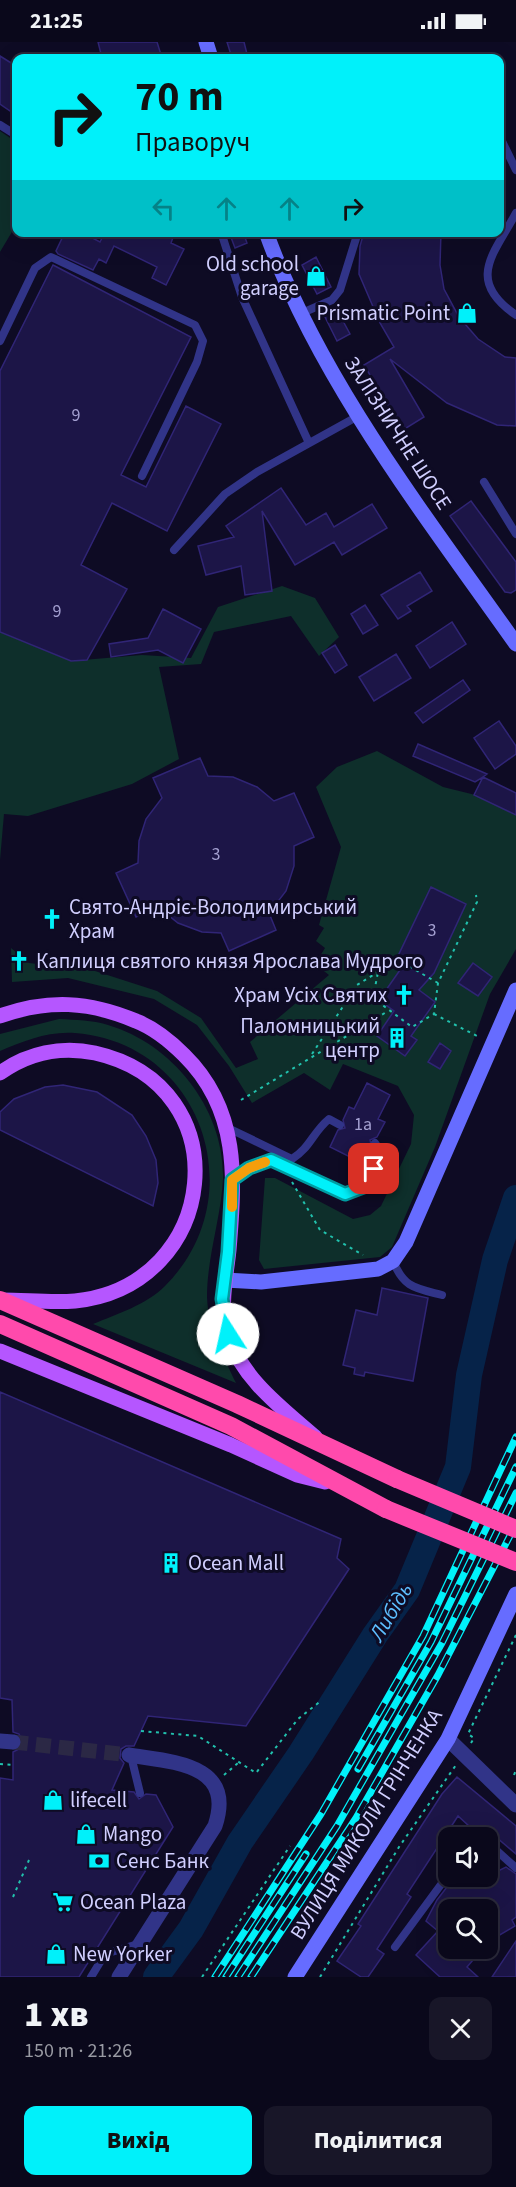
<!DOCTYPE html>
<html lang="uk">
<meta charset="utf-8">
<style>
body{margin:0;font-family:"Source Sans 3",sans-serif;background:#181628;color:#f1f3f6;height:100vh;display:flex;flex-direction:column;font-size:22px;white-space:nowrap}
*{box-sizing:border-box;margin:0}
p{font-size:20px;color:#999aa3}
.icon{flex:none;width:33px;height:33px;fill:none;stroke:currentColor;stroke-width:2;stroke-linecap:round;stroke-linejoin:round}
.map{position:relative;height:1935px;overflow:hidden}
.panel{display:flex;flex-direction:column;background:#0a081b;flex:1}
.panel>*{flex:none}
.top-card{position:absolute;left:12px;top:12px;width:492px;height:183px;border-radius:12px;box-shadow:0 6px 24px #0002,0 0 0 2px #2a293a;background:#00f1fa;color:#111;overflow:hidden}
.tools{position:absolute;left:438px;top:1785px;display:grid;gap:12px}
.tools a{display:grid;place-items:center;width:60px;height:60px;border-radius:12px;background:#0a081b;box-shadow:0 6px 24px #0002,0 0 0 2px #2a293a;font-size:30px}
.pin{position:absolute;display:grid;place-items:center;width:51px;height:51px;color:#fff;margin:-26px;border-radius:12px;box-shadow:0 3px 9px #0006}
.me{position:absolute;width:66px;margin:-33px;rotate:350deg;stroke-linejoin:round;filter:drop-shadow(0 0 4px #0008)}
.turn{display:flex;align-items:center;gap:21px;height:126px;padding:0 24px;font-size:27px}
.turn .icon{width:78px;height:78px;stroke-width:2.5}
.turn b{display:block;font-size:42px;line-height:51px}
.lanes{display:flex;align-items:center;height:57px;padding:0 24px;background:#0003;justify-content:center;gap:30px;direction:ltr}
.lanes .off{opacity:.35}
.round{display:grid;place-items:center;flex:none;width:63px;height:63px;border-radius:12px;background:#181628}
.overview{display:flex;align-items:center;justify-content:space-between;height:102px;padding:0 24px}
h1{font-size:36px;font-weight:800;line-height:45px}
.action{display:flex;gap:12px;margin-top:auto;padding:12px 24px}
.action a{flex:1;height:69px;border-radius:12px;background:#00f1fa;color:#111;font-size:24px;font-weight:800;line-height:69px;text-align:center}
.action a+a{background:#181628;color:#f1f3f6}
.status{display:flex;justify-content:space-between;align-items:center;height:42px;padding:0 30px;background:#0a081b;direction:ltr}
.status svg{height:16px;fill:currentColor}
.map>svg:first-child{display:block}
</style>
<div class="status"><b>21:25</b><svg viewBox="0 0 49 12"><path d="M0 12V9h3v3zM5 12V6h3v6zM10 12V3h3v9zM15 12V0h3v12zM26 1h20v11H26zM47 4h2v5h-2z"/></svg></div>
<div class="map">
<svg width="516" height="1935" viewBox="0 0 516 1935">
<rect width="100%" height="100%" fill="#0e0b24"/>
<path fill="#0e2f2b" d="M0,89L16,100V183L0,210Z
M282,544L315,556L339,595L319,614L291,574L214,590L201,622L159,625L179,717L132,742L28,774L4,772L0,818V590L71,619L142,613L191,616L218,565Z
M377,709L443,745L516,763V907L490,952L435,1105L392,1205L380,1215L264,1227L259,1218L265,1136H275L353,1177L370,1173L381,1164L411,1102L414,1073L398,1044L343,1022L330,1048L304,1031L252,1061L229,1024L197,983L154,957L68,936L12,940L11,906L29,921L95,929L157,949L201,976L236,1026L258,1017L250,1000L329,933L315,922L325,906L316,899L324,886L319,883L341,805L316,745L337,725Z
M59,977C76,978 92,978 108,983C173,1002 225,1068 223,1137C221,1176 207,1215 207,1255C208,1285 223,1314 236,1341L93,1282C117,1272 146,1263 165,1244C254,1155 203,1001 75,991C48,989 24,999 0,1009V992Z"/>
<g fill="none" stroke-linecap="round" stroke-linejoin="round">
<path stroke="#062349" stroke-width="26" d="M156,1935L191,1887L240,1800L301,1711L375,1593L407,1548L458,1425L469,1333L495,1218L516,1156"/>
</g>
<path fill="#1c1547" stroke="#302576" stroke-width="1.5" d="M98,0H157L162,16H102Z
M227,0H244L248,16H232Z
M0,14L16,24V73L0,62Z
M65,190H81L100,200L105,190H175L171,201L184,207L166,243L152,236L157,225L114,204L106,221L99,217L93,228L58,212L56,209Z
M229,190H243L247,201L235,206Z
M364,190H441L440,223L444,247L459,275L478,297L505,315L516,316V384L497,383L447,361L390,317L424,375L403,388L364,323L394,305L380,281L359,232L360,204Z
M316,215L331,245L317,252L302,223Z
M53,223L191,295L121,433L146,445L186,364L221,382L167,489L112,461L81,523L127,547L87,618L71,619L0,590V329Z
M336,266L350,292L337,299L324,273Z
M281,446L306,483L326,471L334,485L372,462L387,486L342,513L334,500L295,523L262,469L272,549L245,553L241,524L206,533L198,504L234,495L226,484Z
M471,459L516,520V548L511,551L505,550L450,474Z
M420,530L432,549L407,564L411,569L398,577L381,553Z
M365,563L378,583L363,592L351,572Z
M163,567L201,587L183,621L158,608L111,615L109,602L148,596Z
M452,580L466,602L430,626L416,604Z
M335,603L347,623L335,631L322,611Z
M396,612L411,636L374,659L359,635Z
M463,638L470,648L423,681L415,671Z
M499,679L516,704V712L495,727L474,696Z
M418,702L487,732L483,735L516,751V773L474,753L483,735L475,740L413,714Z
M200,716L208,734L233,735L257,745L274,759L294,751L314,795L294,804V824L286,849L269,871L276,888L229,909L221,891L202,890L178,881L158,865L136,875L116,831L138,821L139,799L146,777L162,756L153,736Z
M431,845L466,862L434,931L419,948L435,960L411,994L417,998L405,1014L377,994L394,969L379,958L407,918L398,914Z
M473,921L492,935L478,954L458,941Z
M440,1001L451,1009L440,1027L428,1020Z
M367,1041L390,1053L378,1077L385,1080L377,1095L370,1098L372,1107L364,1122L330,1105L338,1088L345,1086L343,1078L349,1065L354,1067Z
M63,1043L97,1050L132,1073L146,1094L156,1118L158,1141L153,1164L0,1088V1070L14,1057L45,1045Z
M382,1246L428,1256L413,1339L365,1330L364,1334L354,1332L355,1326L343,1323L356,1268L377,1273Z
M0,1350L341,1497L337,1516L349,1527L246,1684L148,1674L134,1704H126L121,1707L120,1716L124,1721L112,1748L134,1750L139,1757L146,1752L156,1753L173,1785L79,1935H0V1736L13,1738V1710L21,1706L23,1700L19,1692L13,1690L12,1658L0,1656Z
M457,1735L516,1784V1812L496,1795L489,1802L488,1796H482L458,1774L407,1852L411,1855L377,1907L384,1912L368,1935H361L337,1919L361,1884L358,1882L442,1752Z
M488,1818L496,1830L506,1825L516,1832V1875L512,1878L515,1884L488,1900V1868H448V1906H460L473,1918L467,1925L478,1935H440L416,1913L438,1889L426,1879L437,1858L450,1841L459,1834H488Z
M516,1899V1935H492Z"/>
<g fill="none" stroke-linecap="round" stroke-linejoin="round">
<path stroke="#2b2845" stroke-width="15" stroke-dasharray="15 8" stroke-linecap="butt" d="M13,1700L129,1713"/>
<path stroke="#21c1ad" stroke-width="2" stroke-dasharray="3 4.5" stroke-linecap="butt" d="M438,941L393,915L378,930L373,956L412,985L434,972L438,941L477,860L476,853
M434,972L479,995
M312,1012L357,943L378,930
M241,1058L388,969
M292,1140L320,1188L363,1213
M141,1689L198,1694L256,1731L298,1677L322,1658
M471,1701L474,1696L468,1692L516,1593
M0,1722L13,1723
M224,1733L238,1721
M514,1733L516,1728
M13,1855L29,1818
M202,1935L290,1804
M320,1935L399,1805L456,1723"/>
<path stroke="#313488" stroke-width="8" d="M0,83L16,93
M500,95L516,128
M516,171C494,212 465,238 516,273
M221,190L242,255L309,401
M302,271L332,258L340,248L358,190
M0,299L35,226L51,215L195,283L203,299L197,320L142,434
M484,440L516,492
M174,508L225,452L257,430L360,373
M228,1086L292,1117C310,1106 313,1090 329,1077L340,1083
M232,1138L249,1126L271,1117L345,1152L366,1144L382,1111L375,1101
M393,1219C404,1246 415,1246 442,1253
M131,1714L140,1751
M488,1808H496L516,1826
M395,1905L448,1833
M91,1935L105,1912L138,1902"/>
<path stroke="#313488" stroke-width="15" d="M448,1697L516,1763
M0,1699L13,1700
M119,1935L215,1784C236,1721 171,1720 129,1713"/>
<path stroke="#666cff" stroke-width="15" d="M206,0L211,16
M266,190C318,336 427,476 516,602
M225,1238L261,1240L378,1227L393,1219L406,1200L516,948
M295,1935L448,1697L516,1552"/>
<path stroke="#b556ff" stroke-width="15" d="M0,974C48,957 89,959 136,979C154,986 170,999 184,1013C240,1068 235,1136 229,1208C226,1237 219,1264 228,1293C242,1337 282,1366 315,1395
M0,1031C28,1011 61,1004 95,1011C242,1044 220,1244 75,1259C51,1261 26,1258 2,1258
M0,1309L231,1403L297,1433L325,1440"/>
<path stroke="#ff4aac" stroke-width="18" d="M0,1258L237,1362L397,1437
M0,1282L231,1384L386,1467"/>
<g stroke="#00f1fa" stroke-width="7">
<path id="rail" d="M358,1727L431,1600L516,1425
M215,1935L321,1772L423,1594L516,1395
M226,1935L306,1812
M238,1935L337,1784L442,1601L516,1451
M251,1935L356,1776L438,1633L516,1482"/>
</g>
<use href="#rail" stroke="#0e0b24" stroke-width="4.5" stroke-dasharray="14" stroke-linecap="butt"/>
<path stroke="#ff4aac" stroke-width="18" d="M397,1437L516,1487
M386,1467L516,1520"/>
</g>
<g fill="none" stroke-linecap="round" stroke-linejoin="round">
<g stroke="#009da2" stroke-width="15">
<path id="route" d="M228,1292L222,1257L228,1210L232,1138L249,1126L271,1118L345,1152L366,1144L374,1127"/>
</g>
<use href="#route" stroke="#00f1fa" stroke-width="10"/>
<path stroke="#f59e0b" stroke-width="10" d="M232,1165V1138L249,1126L265,1120"/>
</g>
<defs>
<g id="shop-bare" transform="scale(1.62)"><path d="M-5-2.5h2.3a2.7 3.5 0 0 1 5.4 0H5L5.5 6h-11ZM-1.5-2.5h3a1.5 2.3 0 0 0-3 0Z" fill="#00f1fa" stroke="#0e0b24" stroke-width="2.5" paint-order="stroke"/></g>
<g id="church-bare" transform="scale(1.62)"><path d="M-1.2-6h2.4v3.5h3.3v2.4h-3.3V6h-2.4V-.1h-3.3v-2.4h3.3Z" fill="#00f1fa" stroke="#0e0b24" stroke-width="2.5" paint-order="stroke"/></g>
<g id="building-bare" transform="scale(1.62)"><path d="M-4-6H4V6H1V3H-1V6H-4ZM-2.5-4.3h1.7v1.8h-1.7ZM.8-4.3h1.7v1.8H.8ZM-2.5-1h1.7V.8h-1.7ZM.8-1h1.7V.8H.8Z" fill="#00f1fa" stroke="#0e0b24" stroke-width="2.5" paint-order="stroke"/></g>
<g id="bank-bare" transform="scale(1.62)"><path d="M-6-4H6V4H-6ZM0-2.3a2.3 2.3 0 1 0 0 4.6a2.3 2.3 0 1 0 0-4.6Z" fill="#00f1fa" stroke="#0e0b24" stroke-width="2.5" paint-order="stroke"/></g>
<g id="supermarket-bare" transform="scale(1.62)"><path d="M-6-5.5h2.5l.6 2H6L4.5 2H-2.5L-4.4-4H-6ZM-1.5 3.2a1.3 1.3 0 1 0 .1 0ZM3 3.2a1.3 1.3 0 1 0 .1 0Z" fill="#00f1fa" stroke="#0e0b24" stroke-width="2.5" paint-order="stroke"/></g>
</defs>
<g fill-rule="evenodd">
<use href="#shop-bare" x="316" y="234"/>
<use href="#shop-bare" x="467" y="271"/>
<use href="#church-bare" x="52" y="877"/>
<use href="#church-bare" x="19" y="919"/>
<use href="#church-bare" x="404" y="953"/>
<use href="#building-bare" x="397" y="996"/>
<use href="#building-bare" x="171" y="1521"/>
<use href="#shop-bare" x="53" y="1758"/>
<use href="#shop-bare" x="86" y="1792"/>
<use href="#bank-bare" x="99" y="1819"/>
<use href="#supermarket-bare" x="63" y="1860"/>
<use href="#shop-bare" x="56" y="1912"/>
</g>
<g text-anchor="middle" dominant-baseline="central" stroke-width="6" stroke-linejoin="round" paint-order="stroke">
<g font-size="18" fill="#a4a0d1">
<text x="76" y="373">9</text>
<text x="57" y="569">9</text>
<text x="216" y="812">3</text>
<text x="432" y="888">3</text>
<text x="363" y="1082">1а</text>
</g>
<g font-size="21" fill="#d1cfff" stroke="#0e0b24" text-anchor="start">
<text x="299" y="222" text-anchor="end">Old school<tspan x="299" dy="24">garage</tspan></text>
<text x="450" y="271" text-anchor="end">Prismatic Point</text>
<text x="69" y="865">Свято-Андріє-Володимирський<tspan x="69" dy="24">Храм</tspan></text>
<text x="36" y="919">Каплиця святого князя Ярослава Мудрого</text>
<text x="387" y="953" text-anchor="end">Храм Усіх Святих</text>
<text x="380" y="984" text-anchor="end">Паломницький<tspan x="380" dy="24">центр</tspan></text>
<text x="188" y="1521">Ocean Mall</text>
<text x="70" y="1758">lifecell</text>
<text x="103" y="1792">Mango</text>
<text x="116" y="1819">Сенс Банк</text>
<text x="80" y="1860">Ocean Plaza</text>
<text x="73" y="1912">New Yorker</text>
</g>
<g font-size="21" fill="#d1cfff" stroke="#0e0b24">
<text transform="translate(398 391) rotate(57)">ЗАЛІЗНИЧНЕ ШОСЕ</text>
<text transform="translate(366 1782) rotate(-58)">ВУЛИЦЯ МИКОЛИ ГРІНЧЕНКА</text>
</g>
<g font-size="22" font-style="italic" fill="#5dbeff" stroke="#0e0b24">
<text transform="translate(391 1570) rotate(-59)">Либідь</text>
</g>
</g>
</svg>
<div class="tools">
<a><svg class="icon" aria-label="sound" viewBox="0 0 24 24"><path d="M4 9h4l5-4v14l-5-4H4zM17 9q2 3 0 6"/></svg></a>
<a><svg class="icon" aria-label="search" viewBox="0 0 24 24"><circle cx="10" cy="10" r="6"/><path d="M15 15l6 6"/></svg></a>
</div>
<div class="pin" style="left:374px;top:1127px;background:#d93025"><svg class="icon" aria-label="arrive" viewBox="0 0 24 24"><path d="M6 21V4h12l-3 4 3 4H6"/></svg></div>
<svg class="me" style="left:228px;top:1292px" viewBox="-20 -20 40 40"><circle r="19" fill="#fff"/><path d="M0-13L10 11 0 6-10 11z" fill="#00f1fa"/></svg>
<div class="top-card">
<div class="turn"><svg class="icon" aria-label="right" viewBox="0 0 24 24"><path d="M7 20v-9h11M14 6l5 5-5 5"/></svg><div><b>70 m</b>Праворуч</div></div>
<div class="lanes"><svg class="icon off" aria-label="left" viewBox="0 0 24 24"><path d="M17 20v-9H6M10 6l-5 5 5 5"/></svg><svg class="icon off" aria-label="ahead" viewBox="0 0 24 24"><path d="M12 20V5M6 11l6-6 6 6"/></svg><svg class="icon off" aria-label="ahead" viewBox="0 0 24 24"><path d="M12 20V5M6 11l6-6 6 6"/></svg><svg class="icon" aria-label="right" viewBox="0 0 24 24"><path d="M7 20v-9h11M14 6l5 5-5 5"/></svg></div>
</div>
</div>
<section class="panel">
<div class="overview"><div><h1>1 хв</h1><p>150 m · 21:26</p></div><a class="round"><svg class="icon" aria-label="close" viewBox="0 0 24 24"><path d="M6 6l12 12M18 6L6 18"/></svg></a></div>
<div class="action"><a>Вихід</a><a>Поділитися</a></div>
</section>
